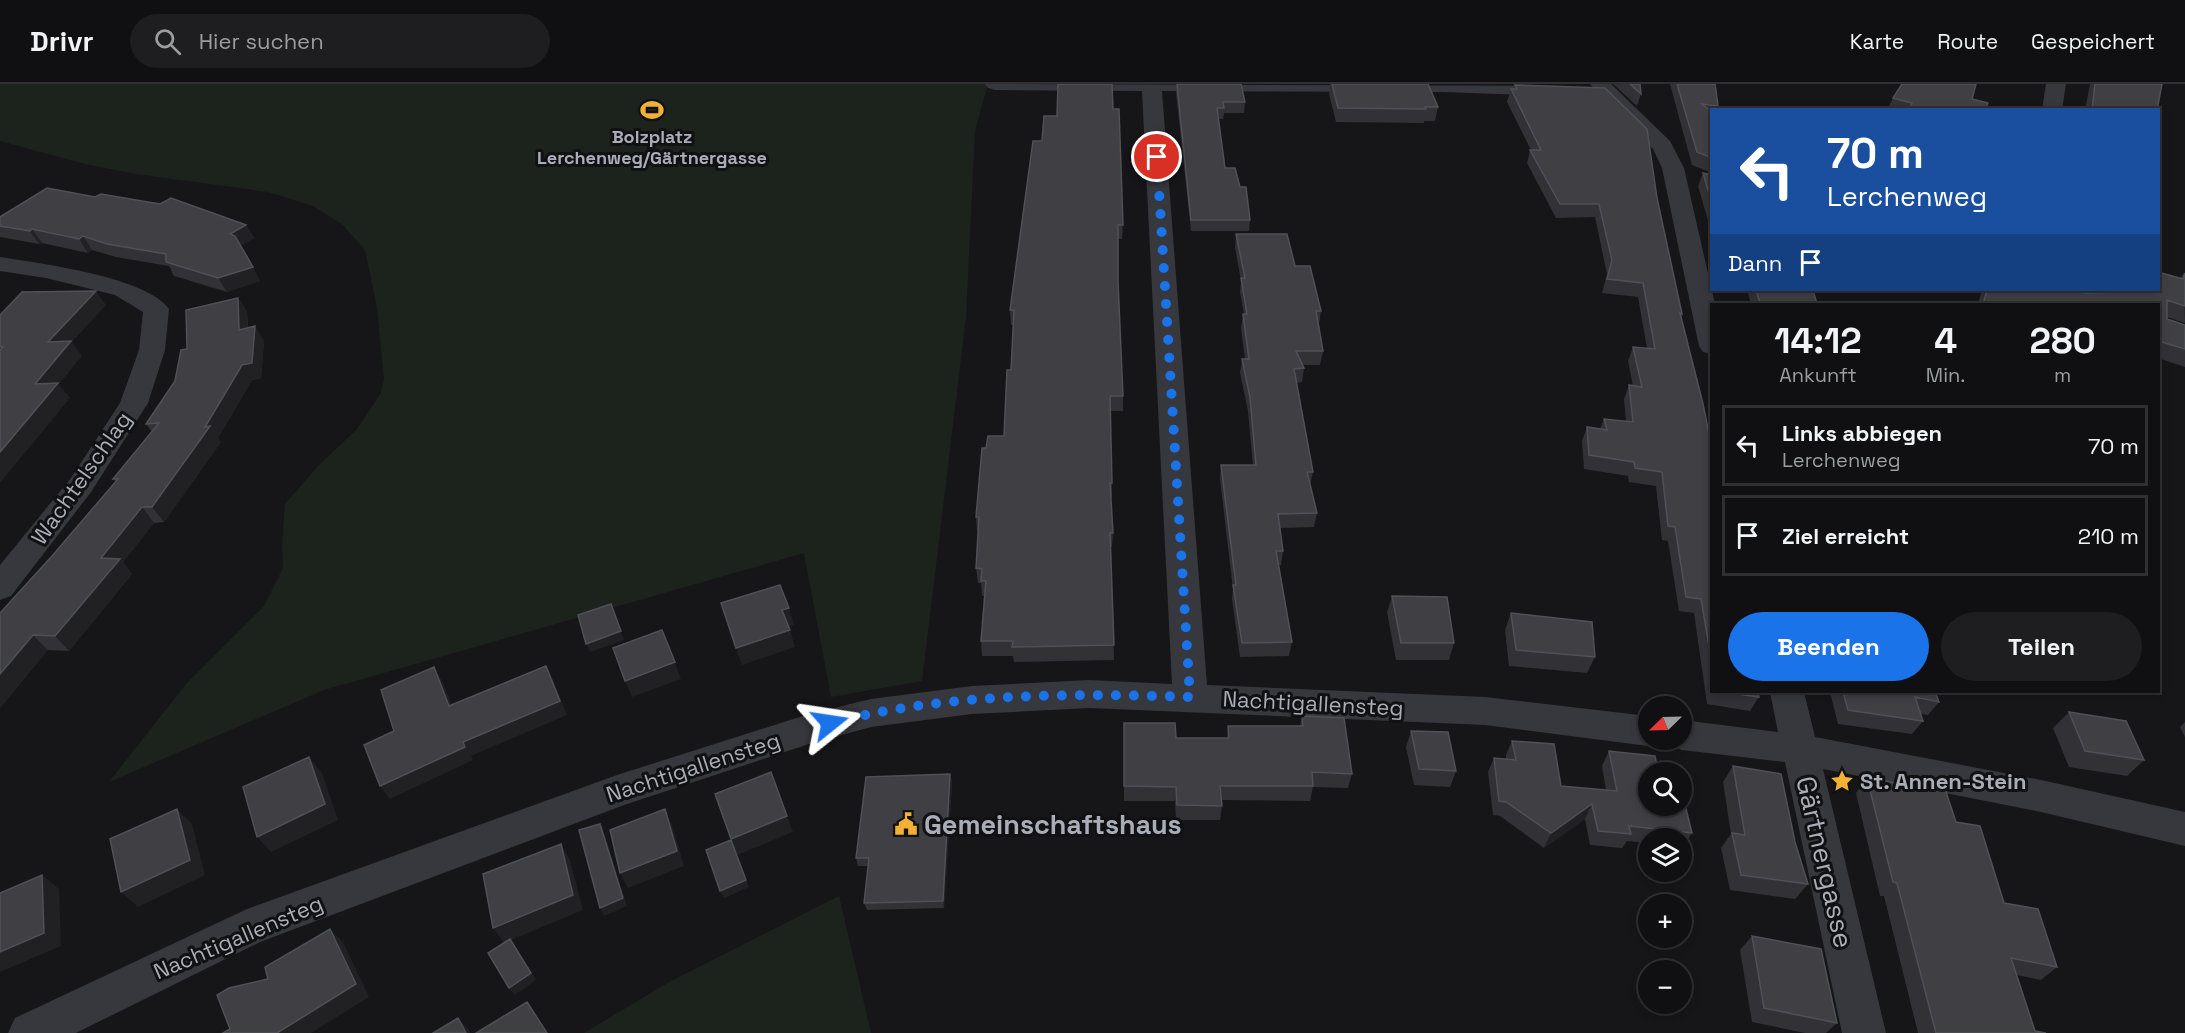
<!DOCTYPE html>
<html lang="de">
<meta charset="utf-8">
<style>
body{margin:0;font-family:"Space Grotesk",sans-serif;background:#1e1e20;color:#f1f3f6;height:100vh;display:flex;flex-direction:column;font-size:22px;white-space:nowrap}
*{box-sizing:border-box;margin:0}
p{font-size:20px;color:#9c9d9f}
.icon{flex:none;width:33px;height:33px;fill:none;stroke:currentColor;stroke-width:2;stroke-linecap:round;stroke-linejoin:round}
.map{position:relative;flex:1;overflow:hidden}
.drawer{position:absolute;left:1710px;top:219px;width:450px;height:390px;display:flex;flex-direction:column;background:#101012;border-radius:0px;box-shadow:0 3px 9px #0003,0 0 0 2px #303032}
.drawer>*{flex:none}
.banner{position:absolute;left:1710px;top:24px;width:450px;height:183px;border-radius:0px;box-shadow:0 3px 9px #0003,0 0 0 2px #303032;background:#1a4fa0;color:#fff;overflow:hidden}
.needle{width:39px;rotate:247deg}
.tools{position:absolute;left:1638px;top:612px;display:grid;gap:12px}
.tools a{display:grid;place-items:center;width:54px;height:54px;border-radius:50%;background:#101012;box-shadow:0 3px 9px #0003,0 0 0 2px #303032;font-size:30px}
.pin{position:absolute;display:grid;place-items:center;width:51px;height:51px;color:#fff;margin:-26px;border:3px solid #fff;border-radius:50%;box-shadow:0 2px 6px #0007}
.me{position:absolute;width:66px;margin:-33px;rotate:75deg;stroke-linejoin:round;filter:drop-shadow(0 0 4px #0008)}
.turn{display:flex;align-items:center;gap:21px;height:126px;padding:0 18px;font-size:27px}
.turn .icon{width:78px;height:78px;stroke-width:2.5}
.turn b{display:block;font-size:42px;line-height:51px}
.then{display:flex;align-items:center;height:57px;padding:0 18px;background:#0003;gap:12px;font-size:22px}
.eta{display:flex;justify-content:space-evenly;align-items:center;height:102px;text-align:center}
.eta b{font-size:36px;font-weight:600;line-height:42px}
.primary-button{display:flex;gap:12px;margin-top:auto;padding:12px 18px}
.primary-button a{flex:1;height:69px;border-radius:36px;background:#1a73e8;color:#fff;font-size:24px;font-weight:600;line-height:69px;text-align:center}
.primary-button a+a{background:#1e1e20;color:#f1f3f6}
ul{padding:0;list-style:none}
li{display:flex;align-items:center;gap:18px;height:81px;margin:0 12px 9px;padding:0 6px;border:3px solid #303032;border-radius:0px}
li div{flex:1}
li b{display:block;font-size:22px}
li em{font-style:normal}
header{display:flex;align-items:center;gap:36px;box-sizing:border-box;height:84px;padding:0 30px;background:#101012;border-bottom:2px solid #303032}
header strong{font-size:28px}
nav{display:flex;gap:33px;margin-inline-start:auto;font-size:21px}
.search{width:420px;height:54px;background:#1e1e20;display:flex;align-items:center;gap:15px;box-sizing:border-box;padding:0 21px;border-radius:33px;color:#9c9d9f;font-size:22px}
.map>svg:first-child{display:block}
</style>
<header>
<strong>Drivr</strong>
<div class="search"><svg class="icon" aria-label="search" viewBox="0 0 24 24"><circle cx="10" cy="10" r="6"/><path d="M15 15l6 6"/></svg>Hier suchen</div>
<nav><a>Karte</a><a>Route</a><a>Gespeichert</a></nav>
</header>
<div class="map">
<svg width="2185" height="949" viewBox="0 0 2185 949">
<rect width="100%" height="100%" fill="#161618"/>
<path fill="#1c231d" d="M0,0H988L975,47L966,233L922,597L831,613L804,469L324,606L109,698L186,600L264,522L283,484L282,461L285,420L320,380L357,345L381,309L384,295L377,223L365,166L342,140L313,122L268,108L136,90L85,80L0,57Z
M839,812L871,949H584L671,897Z"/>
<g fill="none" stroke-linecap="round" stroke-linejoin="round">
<path fill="#37383d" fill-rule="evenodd" d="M985,0L1563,2L1566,6L1563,10L1556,12L1443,8L1162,7L1207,601L1485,613L1648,632V656H1662L1661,657L1648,662L1485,641L1090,624L972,630L871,643L809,660L624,721L260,858L76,949H8L15,934L247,825L617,691L809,630L871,615L972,602L1090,596L1172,600L1142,7L995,6L988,4Z
M1590,0H1611L1670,57L1684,84L1715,220H1712V270L1703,268L1699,262L1662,84L1653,65Z
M2046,0H2066L2062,26H2042Z
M0,173C39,179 147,193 169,225L165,266L148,319L91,408L11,512L0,516V481L71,394L120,319L139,266L143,228L115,211L46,194L0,187Z
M1770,608H1804L1815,653L2041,696L2185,728V762L2041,728L1823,685L1886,949H1842L1785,678L1682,666L1669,661L1666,656H1682V636L1778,648Z"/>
</g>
<path fill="#323236" d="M1177,0L1245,18L1244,29H1224L1223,35H1219L1225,84L1240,103L1250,136L1249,147H1191L1176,9Z
M1330,0H1428L1438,23L1435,37H1424V39L1336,38L1329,10Z
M1613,0H1640L1641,10L1637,22Z
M1670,0H1715L1718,22L1717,26H1712V89L1692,81Z
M2090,0H2162L2157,26H2085Z
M1515,1L1657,114L1682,230L1681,233L1712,365V608H1758L1759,613L1750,627L1707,620L1694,529L1679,527L1668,457L1662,456L1656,402L1629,398L1628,392L1584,385L1582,357L1587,343L1600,345L1604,335L1626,337L1624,315L1629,301L1633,302L1628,277L1633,263L1647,264L1638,213L1602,209L1607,190L1595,133L1556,134L1527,79L1530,66H1531L1507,18L1511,5H1514Z
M1893,14L1972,15L1985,26H1887Z
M1113,25L1123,141L1122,155H1118V197L1123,312V327H1110L1112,399V414H1111L1113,449L1112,463H1111L1114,576L1014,578L1013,572H982L981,557L984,512H982L981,499H978L976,484L978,447H977L976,433L986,364L1004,352L1011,286L1014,241H1011L1010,226L1042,57Z
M1703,89L1712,91V150L1698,102Z
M0,133L246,141L254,154L240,162L260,197L227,208L174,192L169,182L116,173L92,166L88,169L42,159L39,160L0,153Z
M1236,150L1295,182L1321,227L1319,240L1323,267L1320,281H1303L1304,284L1302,298L1297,299L1313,388L1310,401L1317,429L1314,443L1280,444L1283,467L1281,481H1279L1292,558L1289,572L1240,573L1232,515L1233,505L1220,395L1221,381H1253L1248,327L1240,289L1242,275H1245L1241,244L1243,230H1244L1240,208L1241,196L1235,164Z
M2184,189L2185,239L2167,233V235L2185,241V283L2158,274V220H1978L1982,206H2065L2087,209H2091L2080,206H2158L2180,194Z
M1747,206H1813L1817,220H1751Z
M238,214L247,228L248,244L264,257L261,294L252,296L218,354L221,358L164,438L154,439L123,478L132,490L69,567L48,566L0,624V529L52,472L116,398L113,395L152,348L146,340L175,297L187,265Z
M1392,512L1454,559L1449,576H1396L1387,528Z
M1511,529L1595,573L1587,589L1509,582L1505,546Z
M1830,608H1935L1939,618L1928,631L1921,630L1923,637L1912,650L1838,640Z
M2069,628L2144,676L2127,692L2069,683L2053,644Z
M1302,632L1352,690L1348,704L1313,703L1310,717L1221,716L1222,722L1220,736H1176L1175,717H1124V654H1227L1228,642H1300Z
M2185,638V653L2180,643Z
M1411,647L1456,687L1450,703L1414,701L1406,663Z
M1512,657L1561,702L1606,706L1602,682L1609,667L1648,722L1692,749L1683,763H1682V754H1648V759L1627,757L1622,764L1590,761L1585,735L1544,764L1500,732L1493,731L1488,688L1494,674L1506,675V671Z
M1733,682L1795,758L1808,800L1795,815L1730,806L1721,764L1731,750L1723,698Z
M950,690L952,698L944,824L867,826L864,819L868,782H858L856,774Z
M1867,694L1910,701L1914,697L1956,738L2004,819L2057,883L2041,896L2017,891L2035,947L2046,949H1918L1884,812H1880L1856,709Z
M1752,852L1837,939L1826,949H1805L1752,938L1740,866Z"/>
<path fill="#212124" d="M246,141L254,154L237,164L230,150Z
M32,145L42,159L39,160L30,147Z
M83,152L92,166L88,169L79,155Z
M253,183L260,197L227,208L218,194Z
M96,207L106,221L72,258L82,272L59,300L70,314L0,399V368L35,300L48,258Z
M238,214L247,228L248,261L239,246Z
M255,242L264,257L261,294L252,296L218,354L221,358L164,438L152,423Z
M142,423L154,439L123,478L132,490L69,567L55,552L101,474Z
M611,520L624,556L590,568L586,560Z
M789,524L794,541L787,543L782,526Z
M790,546L795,563L742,581L736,564Z
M33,551L48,566L0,624V590Z
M675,578L681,595L632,613L625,597Z
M546,582L553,596L567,631L471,672L473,676L390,715L380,702L463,658Z
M434,583L442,597L458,635L449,622Z
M309,673L322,689L338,736L271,768L257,753Z
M950,690L952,698L944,824L943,817Z
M1592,720L1585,735L1544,764L1551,749Z
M177,725L192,740L205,791L138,823L121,808Z
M665,725L672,741L684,782L628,804L620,789Z
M787,732L793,748L737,771L736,769L749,803L724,814L720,807L731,755Z
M600,740L604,748L627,822L604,832L600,824Z
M561,760L570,776L583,826L511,856L536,896L515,911L509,904L504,859L493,844Z
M42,791L59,805L61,862L0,888V868Z
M330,845L343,858L369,913L311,949H277Z
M458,934L469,946L470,949H466Z"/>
<path fill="#3f3f44" stroke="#4f5156" stroke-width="1.5" d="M1058,0H1112L1113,25H1119L1123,141H1118V197L1123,312H1110L1112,399H1110L1113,449H1110L1114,561L1012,563L1013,557H981L986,497H981L982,485L976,484L979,433H976L982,364H986L988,352H1004L1007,286H1011L1014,226H1010L1033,57H1042L1044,32H1057Z
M1177,0H1241L1245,18H1223L1224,24H1217L1225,84H1235L1240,103H1246L1250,136H1191Z
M1332,0H1428L1438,23H1425L1426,25L1338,24Z
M1630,0H1640L1641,10Z
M1677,0H1715L1718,22L1702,20L1712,28V74L1697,68Z
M1902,0H1976L1972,15L1988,19L1985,26H1909L1912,19L1893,14Z
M2095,0H2162L2157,26H2092Z
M1515,1L1605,4L1647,45L1657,114L1682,230L1680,229L1703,320L1712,365V580L1701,515L1686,513L1675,443L1668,442L1662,388L1635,384L1634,378L1589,371L1587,343L1607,346L1604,335L1633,338L1629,301L1642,303L1633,263L1655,265L1643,199L1607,195L1612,176L1599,120H1560L1530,66H1541L1511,5H1517Z
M1703,89L1712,91V120Z
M47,104L95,113L101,110L160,120L171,114L246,141L230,150L235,152L253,183L218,194L166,178V170L107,160L83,152L79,155L32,145L30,147L0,142V133Z
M1236,150H1287L1295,182H1310L1321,227H1316L1323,267H1296L1304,284L1294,285L1313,388H1307L1317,429L1278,430L1283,467H1276L1292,558L1242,559L1233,501H1236L1221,381H1256L1250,313L1242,275H1249L1243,230H1247L1241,194H1245Z
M2158,188L2183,195L2185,189V222L2167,216V235L2185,241V265L2158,257V220H1983L1987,206H2065L2087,209L2116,208L2118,206H2117H2158Z
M1756,206H1813L1817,220H1763V219H1760Z
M96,207L48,258L71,257L35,300L58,299L0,368V266L3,263H0V231L22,208Z
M238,214L239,246L255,242L252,279L242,281L205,343L210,342L152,423H142L101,474L120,475L55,552L33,551L0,590V529L52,472L118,395H113L159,339L146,340L175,297L181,266L187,265L186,226Z
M780,501L789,524L782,526L790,546L736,564L721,519Z
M1392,512L1447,513L1454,559H1401Z
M611,520L621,547L586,560L578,531Z
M1511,529L1592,538L1595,573L1516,566Z
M662,546L675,578L625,597L613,564Z
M546,582L560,617L463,658L465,663L380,702L364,661L394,647L381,606L434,583L449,622Z
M1724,608H1758L1759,613Z
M1843,608H1935L1939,618L1915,613L1923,637L1848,626Z
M2069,628L2126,637L2144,676L2085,667Z
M1302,632L1344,634L1352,690L1312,688L1313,702H1220L1222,722L1177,721L1176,703L1124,702V639H1175L1176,654H1229L1228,642H1303Z
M1411,647L1448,648L1456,687L1419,685Z
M1512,657L1554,660L1561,702L1617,707L1609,667L1655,672L1658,688H1648V722H1682V717H1684L1692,749L1629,742L1631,750L1598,747L1592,720L1551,749L1506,718L1499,717L1494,674L1516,676Z
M309,673L325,720L257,753L243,703Z
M1733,682L1781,690L1795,758L1808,800L1741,791L1732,749L1745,751Z
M771,688L787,732L731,755L715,710Z
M950,690L943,817L864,819L869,774H856L866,693Z
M1867,694L1915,702L1914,697L1944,702L1956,738L1980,742L2004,819L2038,825L2057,883L2011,874L2035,947L2046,949H1936L1897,799L1893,798Z
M177,725L190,776L121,808L110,755Z
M665,725L677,767L620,789L610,746Z
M600,740L623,814L600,824L579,746Z
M731,756L746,796L720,807L706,766Z
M561,760L573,811L493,844L483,790Z
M42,791L44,849L0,868V809Z
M330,845L356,900L277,949H223L230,945L217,911L229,904L268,895L265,883Z
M1752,852L1821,865L1837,939L1764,924Z
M510,855L531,889L509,904L488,869Z
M527,918L547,949H476Z
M458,934L466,949H433Z"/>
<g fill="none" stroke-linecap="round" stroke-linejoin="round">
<path stroke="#1a73e8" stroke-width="10" stroke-dasharray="0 18" d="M830,639C947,609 1071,609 1190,613L1157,73"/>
</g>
<defs>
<g id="stadium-bare" transform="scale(1.8)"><path d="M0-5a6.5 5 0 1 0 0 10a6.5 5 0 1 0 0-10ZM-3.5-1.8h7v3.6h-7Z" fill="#f2b134" stroke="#111113" stroke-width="2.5" paint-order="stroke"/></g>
<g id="sight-bare" transform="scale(1.8)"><path d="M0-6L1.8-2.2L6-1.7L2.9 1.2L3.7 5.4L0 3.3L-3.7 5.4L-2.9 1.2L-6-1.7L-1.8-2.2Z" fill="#f2b134" stroke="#111113" stroke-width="2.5" paint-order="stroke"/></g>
<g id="civic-bare" transform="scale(1.8)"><path d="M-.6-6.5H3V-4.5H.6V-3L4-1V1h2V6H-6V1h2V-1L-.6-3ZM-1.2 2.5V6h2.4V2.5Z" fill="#f2b134" stroke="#111113" stroke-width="2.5" paint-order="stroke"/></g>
</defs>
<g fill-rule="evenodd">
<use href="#stadium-bare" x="652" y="26"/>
<use href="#sight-bare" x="1842" y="697"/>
<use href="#civic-bare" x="906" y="740"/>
</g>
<g text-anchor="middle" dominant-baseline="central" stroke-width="6" stroke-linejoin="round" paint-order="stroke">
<g font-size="18" font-weight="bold" fill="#a8adb8" stroke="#111113">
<text x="652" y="52">Bolzplatz<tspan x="652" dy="21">Lerchenweg/Gärtnergasse</tspan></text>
</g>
<g font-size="22" fill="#a8adb8" stroke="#111113">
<text transform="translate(81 394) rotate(-55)">Wachtelschlag</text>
<text transform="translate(1313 619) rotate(3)">Nachtigallensteg</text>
<text transform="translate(693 683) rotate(-18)">Nachtigallensteg</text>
<text transform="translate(238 853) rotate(-23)">Nachtigallensteg</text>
</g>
<g font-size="22" font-weight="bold" fill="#a8adb8" stroke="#111113" text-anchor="start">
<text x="1860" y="697">St. Annen-Stein</text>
</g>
<g font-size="27" font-weight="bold" fill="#a8adb8" stroke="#111113" text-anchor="start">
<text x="924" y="740">Gemeinschaftshaus</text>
</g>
<g font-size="27" fill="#a8adb8" stroke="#111113">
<text transform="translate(1825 778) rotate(77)">Gärtnergasse</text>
</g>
</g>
</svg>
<div class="tools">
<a><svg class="needle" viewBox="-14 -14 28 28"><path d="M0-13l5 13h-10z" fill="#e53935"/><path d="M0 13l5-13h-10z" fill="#9c9d9f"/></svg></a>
<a><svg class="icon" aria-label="search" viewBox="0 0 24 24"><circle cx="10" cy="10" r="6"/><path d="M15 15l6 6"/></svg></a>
<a><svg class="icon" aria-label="layers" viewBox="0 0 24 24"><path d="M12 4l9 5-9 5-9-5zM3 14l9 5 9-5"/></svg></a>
<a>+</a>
<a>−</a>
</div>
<div class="pin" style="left:1157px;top:73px;background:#d93025"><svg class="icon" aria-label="arrive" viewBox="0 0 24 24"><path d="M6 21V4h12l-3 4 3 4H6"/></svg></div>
<svg class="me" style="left:830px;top:639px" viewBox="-20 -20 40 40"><path d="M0-17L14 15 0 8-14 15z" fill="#1a73e8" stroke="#fff" stroke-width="4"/></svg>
<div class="banner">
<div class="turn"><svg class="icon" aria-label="left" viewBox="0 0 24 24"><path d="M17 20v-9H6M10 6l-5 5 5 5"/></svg><div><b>70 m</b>Lerchenweg</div></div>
<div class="then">Dann<svg class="icon" aria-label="arrive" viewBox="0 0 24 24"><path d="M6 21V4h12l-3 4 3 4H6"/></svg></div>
</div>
<section class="drawer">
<div class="eta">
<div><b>14:12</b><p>Ankunft</p></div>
<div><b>4</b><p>Min.</p></div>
<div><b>280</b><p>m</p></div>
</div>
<ul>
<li><svg class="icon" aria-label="left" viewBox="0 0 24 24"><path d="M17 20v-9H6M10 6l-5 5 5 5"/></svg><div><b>Links abbiegen</b><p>Lerchenweg</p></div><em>70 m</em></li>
<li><svg class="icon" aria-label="arrive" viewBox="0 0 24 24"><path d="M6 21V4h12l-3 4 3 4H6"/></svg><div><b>Ziel erreicht</b></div><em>210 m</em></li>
</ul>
<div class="primary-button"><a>Beenden</a><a>Teilen</a></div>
</section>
</div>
